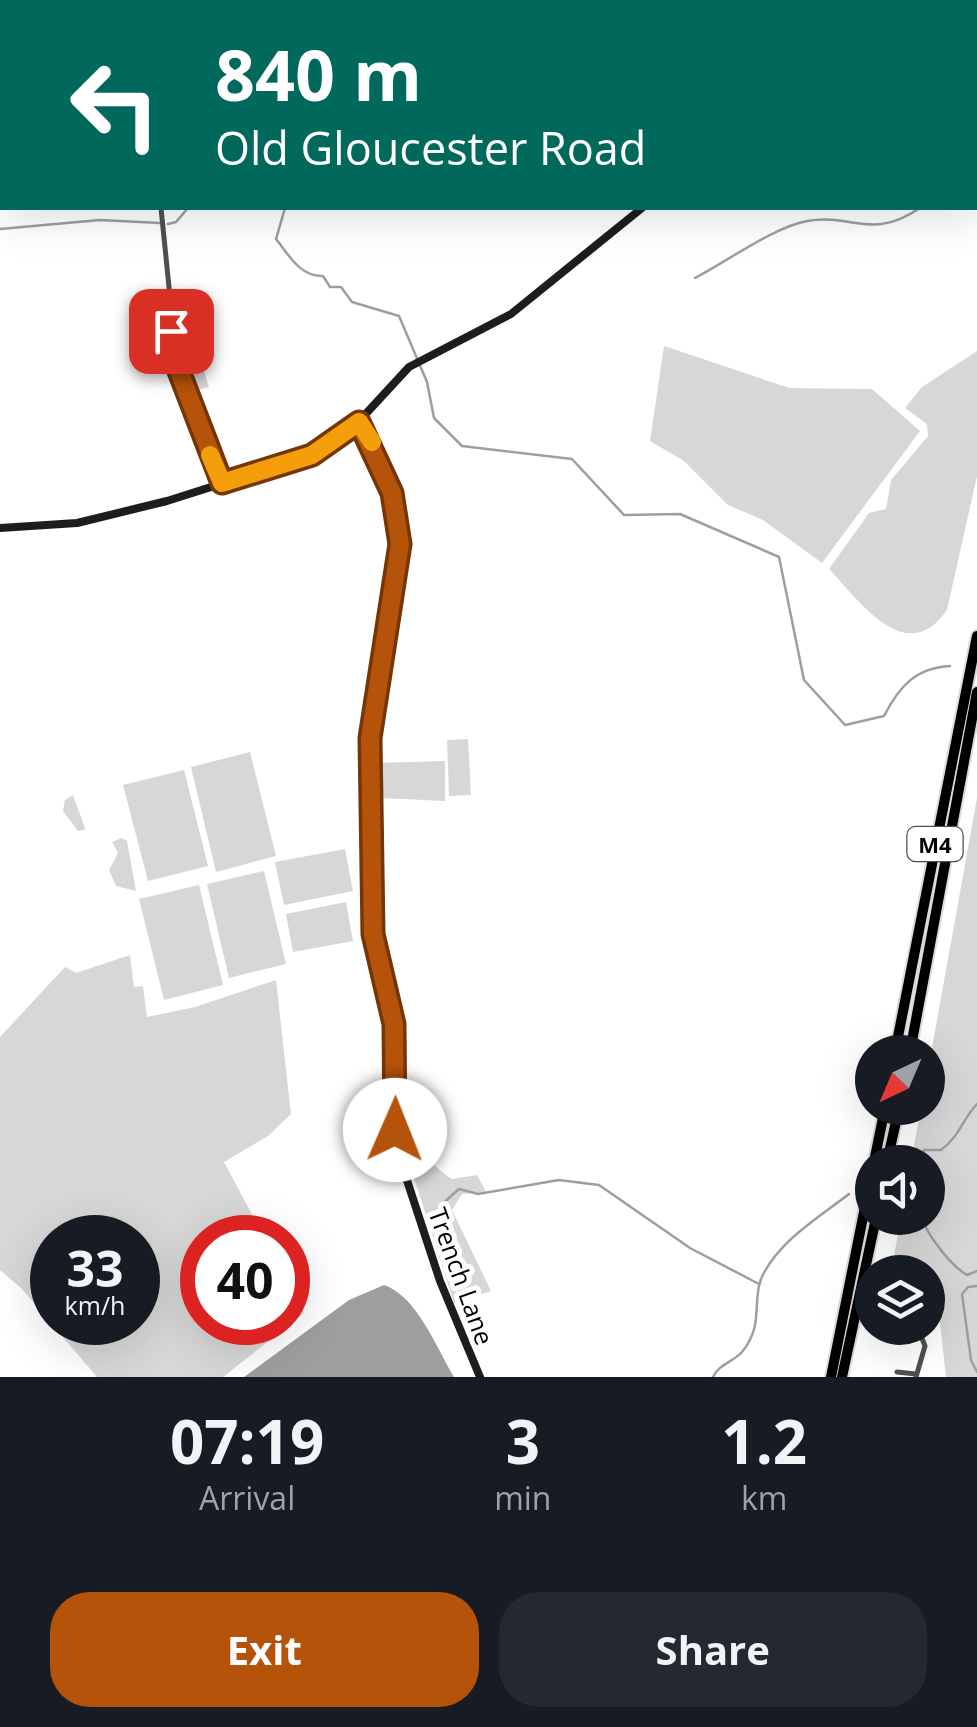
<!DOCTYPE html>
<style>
body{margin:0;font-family:"Open Sans",sans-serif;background:#242831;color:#f1f3f6;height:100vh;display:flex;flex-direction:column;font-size:38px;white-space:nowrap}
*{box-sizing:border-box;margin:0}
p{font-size:32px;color:#9ea1a6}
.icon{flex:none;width:55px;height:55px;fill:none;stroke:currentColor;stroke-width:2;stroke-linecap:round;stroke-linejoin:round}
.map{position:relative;height:1377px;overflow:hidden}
.side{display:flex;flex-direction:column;background:#171b24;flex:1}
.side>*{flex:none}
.hud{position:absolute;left:0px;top:0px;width:978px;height:210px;box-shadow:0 10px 40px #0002;background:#00695c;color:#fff;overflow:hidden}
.needle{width:65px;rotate:224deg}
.buttons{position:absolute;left:855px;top:1035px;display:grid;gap:20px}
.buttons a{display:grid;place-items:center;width:90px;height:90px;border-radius:50%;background:#171b24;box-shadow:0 10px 40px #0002;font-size:50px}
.speed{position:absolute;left:30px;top:1215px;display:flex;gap:20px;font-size:50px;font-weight:700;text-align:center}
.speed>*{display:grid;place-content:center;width:130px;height:130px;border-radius:50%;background:#171b24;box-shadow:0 10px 40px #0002;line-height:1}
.speed small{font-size:25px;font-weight:400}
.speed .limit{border:15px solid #d22;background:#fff;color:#111}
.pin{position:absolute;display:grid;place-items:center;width:85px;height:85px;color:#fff;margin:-42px;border-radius:20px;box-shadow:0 5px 15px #0006}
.me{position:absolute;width:110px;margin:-55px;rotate:1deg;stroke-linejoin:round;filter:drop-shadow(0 0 8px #0008)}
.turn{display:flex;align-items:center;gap:35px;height:210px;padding:0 50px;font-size:45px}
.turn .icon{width:130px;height:130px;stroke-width:2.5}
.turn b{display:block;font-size:70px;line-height:85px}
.eta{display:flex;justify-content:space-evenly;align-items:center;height:170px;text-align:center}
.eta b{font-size:60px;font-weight:700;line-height:70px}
.primary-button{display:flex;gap:20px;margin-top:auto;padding:20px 50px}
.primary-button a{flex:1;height:115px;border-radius:40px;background:#b45309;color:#fff;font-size:40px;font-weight:700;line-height:115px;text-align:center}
.primary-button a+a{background:#242831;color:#f1f3f6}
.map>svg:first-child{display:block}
</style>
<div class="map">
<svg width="977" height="1377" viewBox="0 0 977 1377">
<rect width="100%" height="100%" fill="#fff"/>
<path fill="#d7d7d7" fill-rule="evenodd" d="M664,346L789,388L872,389L920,431L822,563L763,520L728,505L684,461L650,441Z
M197,349L209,387L190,392L178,355Z
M977,351V476L947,610C906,670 858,599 829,569L869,513L886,509L891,480L928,436L927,424L905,408L922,387Z
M468,739L471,795L449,796L447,740Z
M250,752L276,856L216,872L191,767Z
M445,761V801L381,798L379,763Z
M184,770L208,866L148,881L123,785Z
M73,795L85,828L84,830L78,831L63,811L65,800Z
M977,798V1377H946L937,1296L928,1294V1272H891L901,1218H928V1162H911L921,1108H928V1070Z
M122,838L127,841L136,891L116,886L109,870L118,853L112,842Z
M345,849L353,891L284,905L275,862Z
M264,871L286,964L229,978L207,884Z
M199,885L223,985L164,1000L139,899Z
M346,902L353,941L293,952L286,914Z
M130,955L134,987L143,986L147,1017L195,1007L276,980L291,1114L268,1136L224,1162L264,1237L202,1238V1322H288V1282L304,1313L223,1377H97L22,1289L0,1270V1037L65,967L76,973ZM52,1238H138V1322H52Z
M403,1143C421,1147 435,1169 452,1179L477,1175L486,1192L462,1194L452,1210L491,1291L454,1303Z"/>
<path fill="#9e9e9e" d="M384,1285C417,1296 437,1349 454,1377H244L349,1300Z"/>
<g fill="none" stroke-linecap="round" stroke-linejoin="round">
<path stroke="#9e9e9e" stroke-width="2.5" d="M340,0L342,2
M525,2L528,0
M975,170L977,169
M285,208L276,239C289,255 300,277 323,276L330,287H341L352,302L399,316L427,382L434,418L462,446L572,459L624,515L680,514L779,557L804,680L845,725L884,716C899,687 915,668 950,666
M168,224L176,222L188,208
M0,229L100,220L160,223
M695,278C726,262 774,227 807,221C853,213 871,241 920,208
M922,1162L924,1150H941C959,1137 962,1120 977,1104
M441,1205L459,1189L478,1194L559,1180L599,1185L690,1248L759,1284
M922,1218C927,1235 952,1267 967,1275L977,1271
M977,1286L968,1287L962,1294L971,1360L977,1372
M713,1377C719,1364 733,1362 742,1352C764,1325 752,1303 761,1279C777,1242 818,1218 849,1194"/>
<g stroke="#dbdbdb" stroke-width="14">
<path id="highway" d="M895,1052L977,636
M910,1052L977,692
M874,1162L885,1108
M887,1162L899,1108
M831,1377L872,1172
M842,1377L876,1218"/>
</g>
<path stroke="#505050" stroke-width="5" d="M134,0L135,2
M161,208L177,366L222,483
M897,1372L916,1374
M916,1377L925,1346L918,1328"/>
<path stroke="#1d1d1d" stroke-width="8" d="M861,2L865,0
M359,422L392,493L400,544L370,738L373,934L394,1022L395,1130L399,1156L440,1281L480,1377
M0,528L77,523L167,501L312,455L349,432L409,367L511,314L642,208"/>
<use href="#highway" stroke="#000" stroke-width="10"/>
</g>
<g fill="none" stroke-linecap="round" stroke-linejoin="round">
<g stroke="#753606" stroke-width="25">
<path id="route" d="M171,331L177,366L222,483L312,455L359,422L392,493L400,544L370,738L373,934L394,1024L395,1130"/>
</g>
<use href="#route" stroke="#b45309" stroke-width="18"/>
<path stroke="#f59e0b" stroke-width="18" d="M210,455L222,483L312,455L359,422L372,442"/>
</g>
<g text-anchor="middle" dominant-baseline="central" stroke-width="10" stroke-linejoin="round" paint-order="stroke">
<rect fill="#fff" stroke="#4c4c4c" stroke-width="2.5" x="907.5" y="827" width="55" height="34" rx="8"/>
<g font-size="22" font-weight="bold" fill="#000">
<text x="935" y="844">M4</text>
</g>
<g font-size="25" fill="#000" stroke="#fff">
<text transform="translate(462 1276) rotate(70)">Trench Lane</text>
</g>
</g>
</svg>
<div class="buttons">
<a><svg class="needle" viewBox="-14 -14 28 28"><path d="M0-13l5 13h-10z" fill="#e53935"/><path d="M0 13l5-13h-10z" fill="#9ea1a6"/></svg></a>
<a><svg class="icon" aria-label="sound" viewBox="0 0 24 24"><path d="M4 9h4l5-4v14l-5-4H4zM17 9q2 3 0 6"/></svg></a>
<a><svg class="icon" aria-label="layers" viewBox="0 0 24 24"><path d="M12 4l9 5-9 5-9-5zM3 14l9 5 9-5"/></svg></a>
</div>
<div class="speed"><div>33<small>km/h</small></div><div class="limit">40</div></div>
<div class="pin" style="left:171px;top:331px;background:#d93025"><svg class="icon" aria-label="arrive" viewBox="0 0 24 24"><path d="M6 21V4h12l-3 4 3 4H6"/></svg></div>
<svg class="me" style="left:395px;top:1130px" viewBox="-20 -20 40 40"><circle r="19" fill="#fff"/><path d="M0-13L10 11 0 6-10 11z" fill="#b45309"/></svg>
<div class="hud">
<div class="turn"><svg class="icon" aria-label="left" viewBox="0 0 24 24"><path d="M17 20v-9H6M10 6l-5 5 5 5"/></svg><div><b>840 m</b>Old Gloucester Road</div></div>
</div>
</div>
<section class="side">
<div class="eta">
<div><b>07:19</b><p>Arrival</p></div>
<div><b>3</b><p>min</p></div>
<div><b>1.2</b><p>km</p></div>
</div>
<div class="primary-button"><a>Exit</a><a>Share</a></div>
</section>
